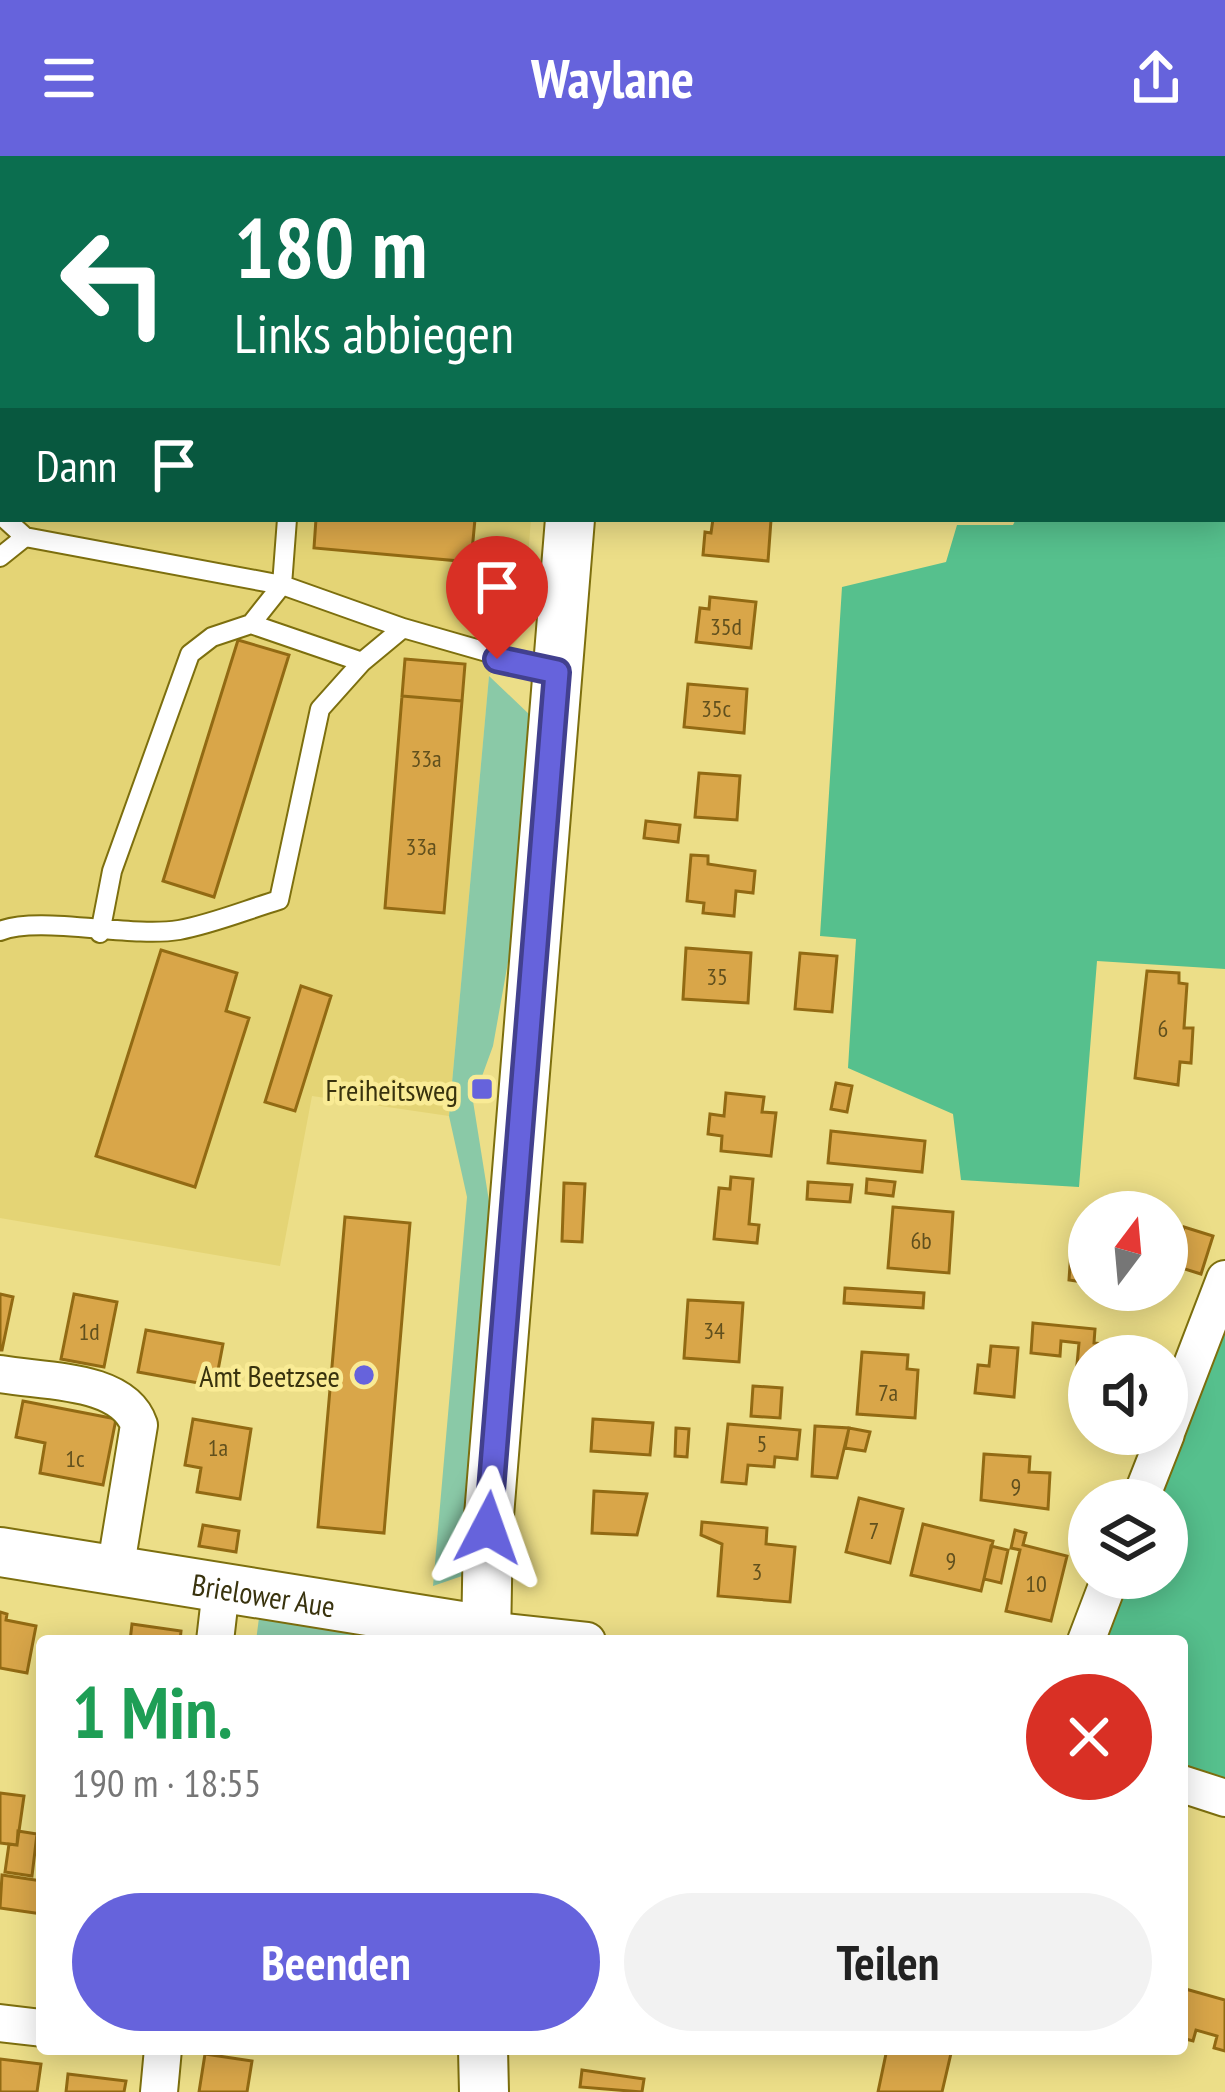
<!DOCTYPE html>
<html lang="de">
<meta charset="utf-8">
<style>
body{margin:0;font-family:"PT Sans Narrow",sans-serif;background:#f2f2f2;color:#222;height:100vh;display:flex;flex-direction:column;font-size:45px;white-space:nowrap}
*{box-sizing:border-box;margin:0}
p{font-size:39px;color:#767676}
.icon{flex:none;width:66px;height:66px;fill:none;stroke:currentColor;stroke-width:2;stroke-linecap:round;stroke-linejoin:round}
.map{position:relative;flex:1;overflow:hidden}
.details{position:absolute;left:36px;top:1479px;width:1152px;height:420px;display:flex;flex-direction:column;background:#fff;border-radius:12px;box-shadow:0 6px 30px #0003}
.details>*{flex:none}
.banner{position:absolute;left:0px;top:0px;width:1227px;height:366px;box-shadow:0 6px 30px #0003;background:#0b6e4f;color:#fff;overflow:hidden}
.needle{width:78px;rotate:16deg}
.fabs{position:absolute;left:1068px;top:1035px;display:grid;gap:24px}
.fabs a{display:grid;place-items:center;width:120px;height:120px;border-radius:50%;background:#fff;box-shadow:0 6px 30px #0003;font-size:60px}
.pin{position:absolute;display:grid;place-items:center;width:102px;height:102px;color:#fff;margin:-123px -51px;border-radius:50% 50% 50% 0;rotate:-45deg;box-shadow:0 0 12px #0007}
.pin .icon{rotate:45deg}
.me{position:absolute;width:132px;margin:-66px;rotate:4deg;stroke-linejoin:round;filter:drop-shadow(0 0 9px #0008)}
.turn{display:flex;align-items:center;gap:42px;height:252px;padding:0 36px;font-size:54px}
.turn .icon{width:156px;height:156px;stroke-width:2.5}
.turn b{display:block;font-size:84px;line-height:102px}
.then{display:flex;align-items:center;height:114px;padding:0 36px;background:#0003;gap:24px;font-size:45px}
.round{display:grid;place-items:center;flex:none;width:126px;height:126px;border-radius:63px;background:#f2f2f2}
.summary{display:flex;align-items:center;justify-content:space-between;height:204px;padding:0 36px}
h1{font-size:72px;font-weight:700;line-height:90px;color:#1e9e55}
.action{display:flex;gap:24px;margin-top:auto;padding:24px 36px}
.action a{flex:1;height:138px;border-radius:72px;background:#6663dc;color:#fff;font-size:48px;font-weight:700;line-height:138px;text-align:center}
.action a+a{background:#f2f2f2;color:#222}
header{display:flex;justify-content:space-between;align-items:center;height:156px;padding:0 36px;background:#6663dc;color:#fff;font-size:54px;font-weight:700}
.map>svg:first-child{display:block}
</style>
<header><svg class="icon" aria-label="menu" viewBox="0 0 24 24"><path d="M4 6h16M4 12h16M4 18h16"/></svg>Waylane<svg class="icon" aria-label="share" viewBox="0 0 24 24"><path d="M12 15V3M7 8l5-5 5 5M5 13v7h14v-7"/></svg></header>
<div class="map">
<svg width="1225" height="1936" viewBox="0 0 1225 1936">
<rect width="100%" height="100%" fill="#ecde88"/>
<path fill="#e4d475" d="M0,0H561L3,3V363H531L522,478L489,520L449,960L312,940L280,1110L0,1062Z"/>
<path fill="#8ac9a7" d="M489,520L532,561L517,756L493,890L473,945L492,1064L465,1419L433,1430L467,1041L449,960Z
M260,1454L434,1485H256Z"/>
<path fill="#56c08d" d="M996,0H1225V813L1097,805L1079,1031L961,1024L953,958L848,912L856,783L820,780L842,431L946,406L957,369H1013L1016,363H1224V3Z
M1225,1147V1625L1182,1613V1485H1097L1121,1422H1167V1344H1150Z"/>
<path fill="#d9a649" stroke="#926a13" stroke-width="3" d="M316,363H475L471,406L314,392Z
M713,363L771,364L768,405L703,399L705,376L711,377Z
M710,441L756,446L751,492L696,486L700,452L709,453Z
M238,484L289,499L214,741L163,725Z
M405,503L465,508L462,545L402,540Z
M688,528L747,533L744,577L684,571Z
M402,540L462,545L444,757L385,752Z
M699,617L740,620L737,664L695,661Z
M646,665L680,669L678,686L644,682Z
M691,699L708,700V708L755,715L753,737L736,735L734,760L703,757L704,747L687,745Z
M686,792L751,797L748,847L683,843Z
M161,794L237,817L226,855L249,862L195,1031L96,1000Z
M800,797L837,800L832,856L795,853Z
M1147,815L1179,817V827L1187,828L1184,872H1193L1191,907L1180,906L1178,929L1135,922Z
M301,830L331,840L295,955L265,946Z
M836,927L852,930L847,956L831,953Z
M726,937L764,941L762,956L776,957L771,1000L721,995L722,980L708,978L710,958L724,960Z
M831,975L925,985L922,1016L828,1007Z
M731,1021L753,1023L749,1068L759,1069L757,1087L714,1083L719,1032L730,1033Z
M867,1023L895,1026L893,1040L866,1037Z
M808,1026L852,1029L850,1046L807,1043Z
M564,1027L585,1028L582,1086L562,1085Z
M893,1051L953,1056L949,1117L888,1112Z
M345,1061L410,1067L384,1377L318,1371Z
M1184,1071L1213,1080L1201,1118L1172,1109L1175,1098L1167,1096L1169,1081L1180,1084Z
M1071,1094L1086,1095L1083,1126L1069,1124Z
M845,1132L924,1137L923,1152L844,1147Z
M0,1138L13,1141L2,1194H0Z
M74,1138L117,1146L104,1211L61,1203Z
M688,1144L743,1147L739,1206L684,1202Z
M1033,1167L1095,1173L1094,1187L1145,1192V1200H1089V1241L1074,1240L1079,1187L1061,1185L1060,1200L1031,1197Z
M146,1174L223,1188L215,1230L138,1216Z
M991,1190L1018,1192L1014,1241L975,1237L978,1209L989,1210Z
M862,1196L908,1199L907,1213L918,1214L915,1262L857,1258Z
M753,1230L782,1232L780,1262L751,1260Z
M23,1245L116,1263L103,1329L40,1317L45,1287L16,1281Z
M193,1263L251,1273L240,1343L197,1336L201,1312L185,1309Z
M593,1263L653,1267L650,1299L591,1295Z
M728,1268L800,1274L797,1303L775,1301L774,1311L748,1309L746,1328L722,1326Z
M815,1270L849,1272L837,1322L812,1320Z
M676,1272L689,1273L687,1301L675,1300Z
M849,1272L870,1276L865,1295L845,1292Z
M984,1298L1030,1301L1029,1316L1050,1317L1048,1353L981,1344Z
M594,1335L647,1338L637,1379L592,1377Z
M859,1342L903,1353L890,1407L846,1396Z
M702,1366L767,1372L766,1388L795,1391L790,1446L718,1440L722,1388L701,1379Z
M923,1368L993,1385L981,1435L911,1419Z
M203,1369L239,1375L236,1396L199,1390Z
M1015,1374L1026,1377L1023,1389L1067,1400L1051,1465L1006,1455L1020,1394L1011,1392Z
M991,1390L1008,1394L1001,1427L984,1423Z
M0,1456L7,1458L6,1464L36,1470L27,1517L0,1512Z
M132,1468L181,1475L180,1485H130Z
M0,1637L24,1640L17,1689L0,1687Z
M18,1675L37,1678L32,1720L5,1716L9,1688L17,1689Z
M2,1719L42,1725V1758L0,1752Z
M1182,1832L1225,1844V1895L1214,1892L1217,1880L1196,1874L1193,1885L1182,1882Z
M887,1893H952L942,1936H878Z
M205,1898L252,1905L247,1936H199Z
M0,1903L41,1908L37,1936H0Z
M582,1914L644,1923L642,1936L580,1931Z
M68,1918L126,1925L124,1936H66Z"/>
<g fill="none" stroke-linecap="round" stroke-linejoin="round">
<g stroke="#7d6f0e" stroke-width="22">
<path id="lane" d="M105,3L108,0
M333,3L334,0
M0,24L3,25
M0,176H3
M5,363L25,381L282,429L287,363
M0,401L25,381
M251,468L282,429L403,472
M0,775C38,759 129,782 179,774C212,768 246,754 279,744L320,553L362,506L403,472L557,516
M100,777L112,715L190,498L212,481L251,468L362,506"/>
</g>
<g stroke="#7d6f0e" stroke-width="40">
<path id="street" d="M0,1218C43,1226 123,1222 139,1269L115,1415
M1167,1274L1225,1123
M1140,1344L1166,1278
M486,1474L587,1485
M215,1485L221,1433
M1086,1485L1110,1422
M1182,1628L1225,1642
M0,1867L42,1872
M159,1936L163,1893"/>
</g>
<g stroke="#7d6f0e" stroke-width="52">
<g id="secondary">
<path d="M599,3V0"/>
<path id="s1" d="M0,1396L486,1474"/>
<path d="M486,1485L488,1372L570,363"/>
<path d="M483,1893L484,1936"/>
</g>
</g>
<use href="#lane" stroke="#fff" stroke-width="18"/>
<use href="#street" stroke="#fff" stroke-width="36"/>
<use href="#secondary" stroke="#fff" stroke-width="48"/>
</g>
<g fill="none" stroke-linecap="round" stroke-linejoin="round">
<g stroke="#42408f" stroke-width="30">
<path id="route" d="M488,1372L557,516L497,503"/>
</g>
<use href="#route" stroke="#6663dc" stroke-width="21"/>
</g>
<g fill="#6663dc" stroke="#f9eb95" stroke-width="4.5">
<rect x="470" y="921" width="24" height="24" rx="6"/>
<circle cx="364" cy="1219" r="12"/>
</g>
<g text-anchor="middle" dominant-baseline="central" stroke-width="9" stroke-linejoin="round" paint-order="stroke">
<g font-size="24" fill="#61501d">
<text x="726" y="470">35d</text>
<text x="716" y="552">35c</text>
<text x="426" y="602">33a</text>
<text x="421" y="690">33a</text>
<text x="717" y="820">35</text>
<text x="1163" y="872">6</text>
<text x="921" y="1084">6b</text>
<text x="714" y="1174">34</text>
<text x="89" y="1175">1d</text>
<text x="888" y="1236">7a</text>
<text x="762" y="1287">5</text>
<text x="218" y="1291">1a</text>
<text x="75" y="1302">1c</text>
<text x="1016" y="1330">9</text>
<text x="874" y="1374">7</text>
<text x="951" y="1404">9</text>
<text x="757" y="1415">3</text>
<text x="1036" y="1427">10</text>
</g>
<g font-size="30" fill="#39330e" stroke="#f9eb95" text-anchor="end">
<text x="458" y="933">Freiheitsweg</text>
<text x="340" y="1219">Amt Beetzsee</text>
</g>
<g font-size="30" fill="#39330e" stroke="#f9eb95">
<text stroke="none"><textPath href="#s1" startOffset="267">Brielower Aue</textPath></text>
</g>
</g>
</svg>
<div class="fabs">
<a><svg class="needle" viewBox="-14 -14 28 28"><path d="M0-13l5 13h-10z" fill="#e53935"/><path d="M0 13l5-13h-10z" fill="#767676"/></svg></a>
<a><svg class="icon" aria-label="sound" viewBox="0 0 24 24"><path d="M4 9h4l5-4v14l-5-4H4zM17 9q2 3 0 6"/></svg></a>
<a><svg class="icon" aria-label="layers" viewBox="0 0 24 24"><path d="M12 4l9 5-9 5-9-5zM3 14l9 5 9-5"/></svg></a>
</div>
<div class="pin" style="left:497px;top:503px;background:#d93025"><svg class="icon" aria-label="arrive" viewBox="0 0 24 24"><path d="M6 21V4h12l-3 4 3 4H6"/></svg></div>
<svg class="me" style="left:488px;top:1372px" viewBox="-20 -20 40 40"><path d="M0-17L14 15 0 8-14 15z" fill="#6663dc" stroke="#fff" stroke-width="4"/></svg>
<div class="banner">
<div class="turn"><svg class="icon" aria-label="left" viewBox="0 0 24 24"><path d="M17 20v-9H6M10 6l-5 5 5 5"/></svg><div><b>180 m</b>Links abbiegen</div></div>
<div class="then">Dann<svg class="icon" aria-label="arrive" viewBox="0 0 24 24"><path d="M6 21V4h12l-3 4 3 4H6"/></svg></div>
</div>
<section class="details">
<div class="summary"><div><h1>1 Min.</h1><p>190 m · 18:55</p></div><a class="round" style="background:#d93025;color:#fff"><svg class="icon" aria-label="close" viewBox="0 0 24 24"><path d="M6 6l12 12M18 6L6 18"/></svg></a></div>
<div class="action"><a>Beenden</a><a>Teilen</a></div>
</section>
</div>
